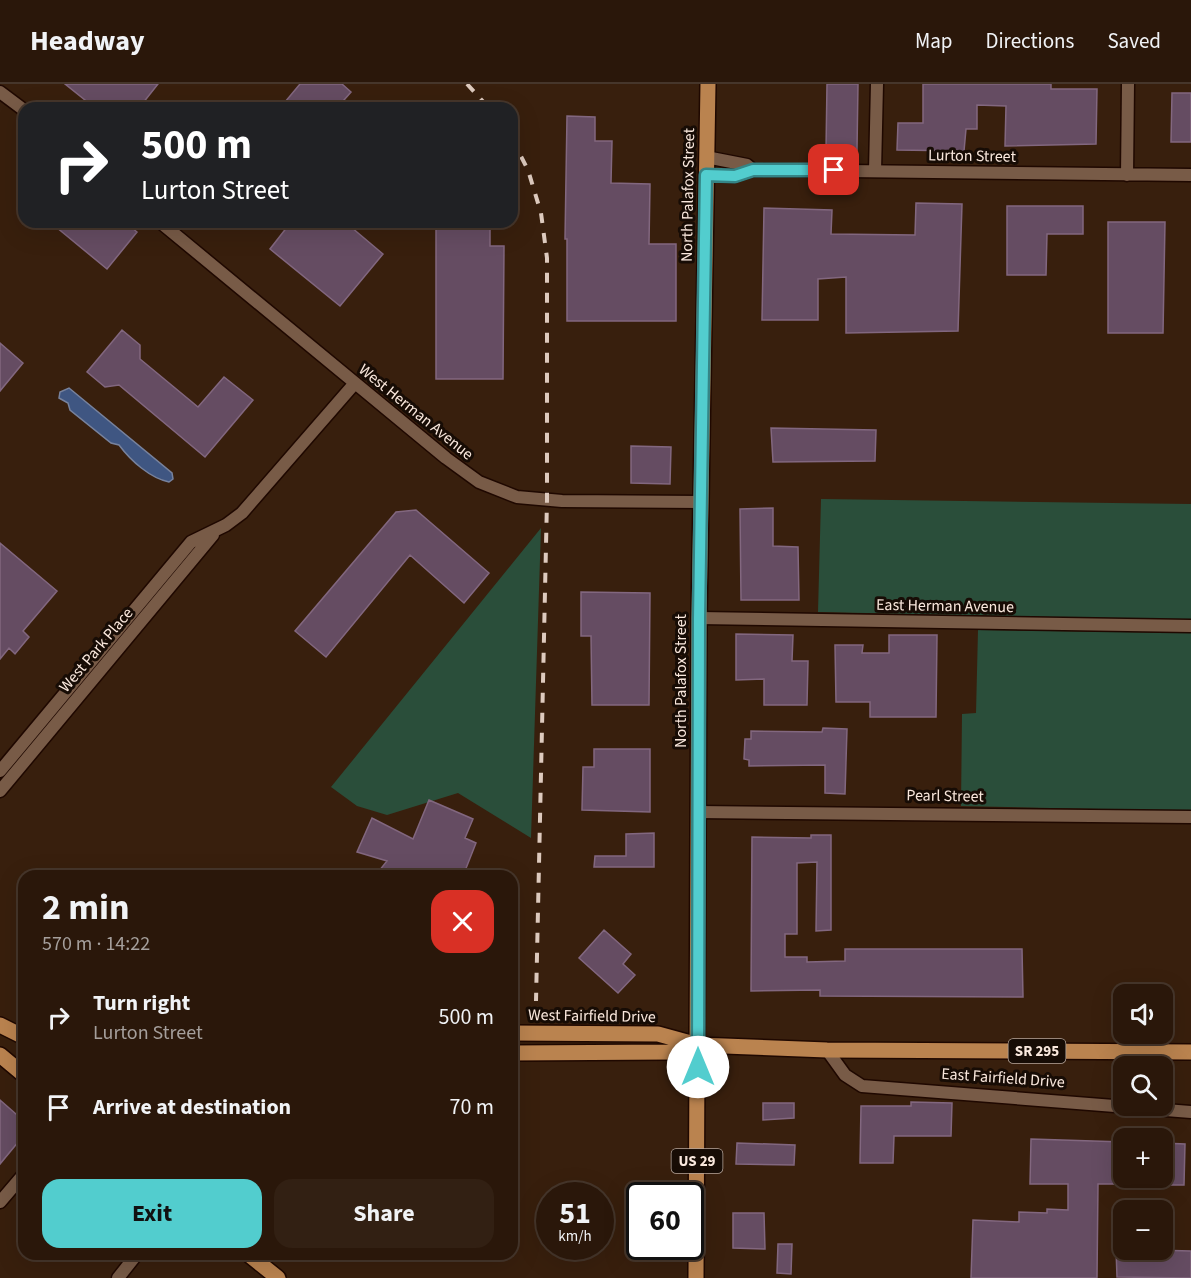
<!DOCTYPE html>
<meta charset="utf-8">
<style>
body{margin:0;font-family:"Source Sans 3",sans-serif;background:#322013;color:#f1f3f6;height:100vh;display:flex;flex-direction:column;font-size:22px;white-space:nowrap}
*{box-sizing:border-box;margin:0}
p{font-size:20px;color:#a59f9c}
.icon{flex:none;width:33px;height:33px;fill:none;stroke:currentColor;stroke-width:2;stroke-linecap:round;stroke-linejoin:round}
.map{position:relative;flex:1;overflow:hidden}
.panel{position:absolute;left:18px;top:786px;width:500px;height:390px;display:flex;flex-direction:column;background:#2a170a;border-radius:18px;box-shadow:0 6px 24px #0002,0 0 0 2px #46362b}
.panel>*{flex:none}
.banner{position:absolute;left:18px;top:18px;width:500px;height:126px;border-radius:18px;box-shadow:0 6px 24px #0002,0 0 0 2px #46362b;background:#202124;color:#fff;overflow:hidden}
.buttons{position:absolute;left:1113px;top:900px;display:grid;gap:12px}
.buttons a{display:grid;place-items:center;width:60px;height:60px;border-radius:12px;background:#2a170a;box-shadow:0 6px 24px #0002,0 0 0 2px #46362b;font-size:30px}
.speed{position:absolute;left:536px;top:1098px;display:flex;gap:12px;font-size:30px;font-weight:700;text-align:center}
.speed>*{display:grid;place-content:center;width:78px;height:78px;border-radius:50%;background:#2a170a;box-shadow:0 6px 24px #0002,0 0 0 2px #46362b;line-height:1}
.speed small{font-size:15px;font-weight:400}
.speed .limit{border:3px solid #111;border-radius:9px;background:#fff;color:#111}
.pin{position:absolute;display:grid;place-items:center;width:51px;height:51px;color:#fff;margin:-26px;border-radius:12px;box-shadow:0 3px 9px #0006}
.me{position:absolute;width:66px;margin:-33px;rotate:0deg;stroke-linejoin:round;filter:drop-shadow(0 0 4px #0008)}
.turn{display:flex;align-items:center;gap:21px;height:126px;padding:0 24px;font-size:27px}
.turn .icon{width:78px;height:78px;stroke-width:2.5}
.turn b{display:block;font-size:42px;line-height:51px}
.round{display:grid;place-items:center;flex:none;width:63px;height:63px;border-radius:18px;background:#322013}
.head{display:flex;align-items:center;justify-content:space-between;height:102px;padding:0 24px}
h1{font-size:36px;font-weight:700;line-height:45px}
.action{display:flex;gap:12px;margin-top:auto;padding:12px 24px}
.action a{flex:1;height:69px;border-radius:18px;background:#52cdce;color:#111;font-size:24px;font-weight:700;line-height:69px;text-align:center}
.action a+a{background:#322013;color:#f1f3f6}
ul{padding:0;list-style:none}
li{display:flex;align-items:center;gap:18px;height:90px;padding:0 24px}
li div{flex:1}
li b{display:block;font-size:22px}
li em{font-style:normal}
header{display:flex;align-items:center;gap:36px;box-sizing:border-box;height:84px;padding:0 30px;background:#2a170a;border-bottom:2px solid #46362b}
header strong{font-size:28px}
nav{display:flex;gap:33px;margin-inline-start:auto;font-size:21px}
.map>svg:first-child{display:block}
</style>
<header>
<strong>Headway</strong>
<nav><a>Map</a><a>Directions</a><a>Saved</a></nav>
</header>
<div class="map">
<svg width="1191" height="1194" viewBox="0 0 1191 1194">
<rect width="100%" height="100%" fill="#381f0d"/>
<path fill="#2a4e3a" d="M821,415L1191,420V536L818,528Z
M541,444L531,754L458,709L387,731L357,722L331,703Z
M978,546L1191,549V727L961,722L962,630L976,629Z"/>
<path fill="#3f5682" stroke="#77829d" stroke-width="1.5" d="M69,304L172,389L173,395L169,398C150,394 131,377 119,361L111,359L70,326L68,319L59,314L60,308Z"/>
<path fill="#654c62" stroke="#82677f" stroke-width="1.5" d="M65,0H158L139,24H95Z
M300,0H342L351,8L337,24H280Z
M827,0H858L857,66H826Z
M923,0H1051V5H1097L1096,60L1005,62L1006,22L977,21V45H966L964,67L897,66L898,39H923Z
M1172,9H1191V58H1171Z
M567,32L595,33V57H612L611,99L650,100L649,160H676V237H567V155H565Z
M916,119L962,120L958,247L846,249V193L818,195V236H762L764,124L832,126L831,150L915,151Z
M1007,122H1083V150H1047L1046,191H1007Z
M50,138H125L137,148L107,185Z
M291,138H345L383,170L340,222L270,165Z
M436,138H490V162H504L503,295H436Z
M1108,138H1165L1163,249H1108Z
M122,246L140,261V275L198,323L224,293L253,316L205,373L119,301L105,303L87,288Z
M0,259L23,279L0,307Z
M771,344L876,346L875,377L773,378Z
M631,362L671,363L670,400L631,399Z
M773,424V462L798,463L799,516H741L740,425Z
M416,426L489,489L464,519L410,471L326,573L295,547L396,428Z
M0,459L57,507L23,547L29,553L15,570L9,564L0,575Z
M581,508L650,509L649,621H592L591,552H581Z
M736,550L793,551L792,577H808L807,621H764V595L736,596Z
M889,551H937L936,633H870V618H836L835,561H863L862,569H889Z
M823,644L847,645L845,710L825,709V681L749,682V676L744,675L745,655H751V647L822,648Z
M594,665H650V728L582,726L583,683H594Z
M429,716L473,735L465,754L476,759L463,792H375L387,777L357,768L372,734L413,755Z
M654,749V783H594L595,772H626V750Z
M811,751H831V846L816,847L817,778L797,779V850H785V873H807V878L845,877V865H1022L1023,913L820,912V906L751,907L752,753L811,754Z
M604,846L631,870L623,880L635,891L618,909L579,874Z
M0,1016L24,1037V1051L0,1080Z
M911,1018L952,1019L951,1052H894L893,1079H860L861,1022H911Z
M763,1019H794V1034L763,1036Z
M1031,1055L1124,1058V1100H1098L1097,1194H971L973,1136L1019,1138V1128L1047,1129V1125L1068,1126V1100H1030Z
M737,1059L795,1061L794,1081L736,1080Z
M1162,1059L1185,1060L1184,1101H1162Z
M733,1129H764L765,1165L733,1164Z
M778,1160H792L791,1190L777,1189Z
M1116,1165L1191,1167V1194L1117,1193Z"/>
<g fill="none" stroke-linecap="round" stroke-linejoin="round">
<g stroke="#1f0800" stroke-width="15">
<path id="minor" d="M0,8L24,26
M706,73L747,81L753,86
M875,87L877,0
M706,91L735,92L753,86L1191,91
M1127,91L1128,0
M160,138L446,374L479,398L517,413L562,417L700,418
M699,534L1191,542
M0,687L191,458L226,441L242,429L355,299
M0,707L213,451
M698,728L1191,733
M827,966L845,991L862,1002L1191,1028
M0,1118L24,1090
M118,1194L137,1170"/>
</g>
<g stroke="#1f0800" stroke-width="18">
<path id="major" d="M0,941L24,953
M512,949L658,950L698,961L827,966L1191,968
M512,969L671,968L698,961
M0,971L24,991
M248,1170L278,1194
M696,1194L699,534L708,0"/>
</g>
<use href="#minor" stroke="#785b47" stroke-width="12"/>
<use href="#major" stroke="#ba834f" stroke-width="15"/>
<path stroke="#ddcabe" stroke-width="4" stroke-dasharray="10 10" stroke-linecap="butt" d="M467,0L489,24
M512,55L528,86L541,129L547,174V416L536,917"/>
</g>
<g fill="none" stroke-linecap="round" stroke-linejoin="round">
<g stroke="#358586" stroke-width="15">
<path id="route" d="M698,983L699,534L706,91L735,92L753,86H834"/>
</g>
<use href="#route" stroke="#52cdce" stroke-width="10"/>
</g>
<g text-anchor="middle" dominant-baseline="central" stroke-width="6" stroke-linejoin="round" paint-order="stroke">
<g fill="#170c05" stroke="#b6a69c" stroke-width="1.5">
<rect x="1008.5" y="955" width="57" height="24" rx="4.5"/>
<rect x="671.5" y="1065" width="51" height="24" rx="4.5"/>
</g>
<g font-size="15" font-weight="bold" fill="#fae8dd">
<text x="1037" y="967">SR 295</text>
<text x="697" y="1077">US 29</text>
</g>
<g font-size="16" fill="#fae8dd" stroke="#170c05">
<text transform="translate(972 72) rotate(1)">Lurton Street</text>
<text transform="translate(688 111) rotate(-89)">North Palafox Street</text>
<text transform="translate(416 328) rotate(39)">West Herman Avenue</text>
<text transform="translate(945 522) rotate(1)">East Herman Avenue</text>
<text transform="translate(96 566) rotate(-50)">West Park Place</text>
<text transform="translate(681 597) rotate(-90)">North Palafox Street</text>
<text transform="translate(945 712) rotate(1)">Pearl Street</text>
<text transform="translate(592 932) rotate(1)">West Fairfield Drive</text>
<text transform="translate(1003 994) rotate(4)">East Fairfield Drive</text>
</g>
</g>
</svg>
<div class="buttons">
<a><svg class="icon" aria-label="sound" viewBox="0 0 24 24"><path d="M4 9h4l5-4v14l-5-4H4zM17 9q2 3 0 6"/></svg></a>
<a><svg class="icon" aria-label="search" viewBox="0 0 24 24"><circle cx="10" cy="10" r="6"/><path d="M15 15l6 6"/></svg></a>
<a>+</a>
<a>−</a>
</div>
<div class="speed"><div>51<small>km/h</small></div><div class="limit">60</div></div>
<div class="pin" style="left:834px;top:86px;background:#d93025"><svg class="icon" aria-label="arrive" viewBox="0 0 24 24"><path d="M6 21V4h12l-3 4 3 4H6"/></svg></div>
<svg class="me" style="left:698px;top:983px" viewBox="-20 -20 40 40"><circle r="19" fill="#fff"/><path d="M0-13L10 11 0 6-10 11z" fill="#52cdce"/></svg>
<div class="banner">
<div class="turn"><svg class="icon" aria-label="right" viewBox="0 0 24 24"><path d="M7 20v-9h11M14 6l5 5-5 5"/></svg><div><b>500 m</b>Lurton Street</div></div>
</div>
<section class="panel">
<div class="head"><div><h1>2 min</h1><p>570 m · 14:22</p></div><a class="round" style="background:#d93025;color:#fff"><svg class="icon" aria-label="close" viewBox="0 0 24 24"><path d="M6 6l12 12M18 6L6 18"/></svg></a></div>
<ul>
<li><svg class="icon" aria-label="right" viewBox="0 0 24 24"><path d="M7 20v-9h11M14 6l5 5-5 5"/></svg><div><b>Turn right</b><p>Lurton Street</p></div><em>500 m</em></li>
<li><svg class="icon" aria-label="arrive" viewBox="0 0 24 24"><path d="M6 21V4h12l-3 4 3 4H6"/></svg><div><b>Arrive at destination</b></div><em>70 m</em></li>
</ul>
<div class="action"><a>Exit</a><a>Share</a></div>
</section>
</div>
